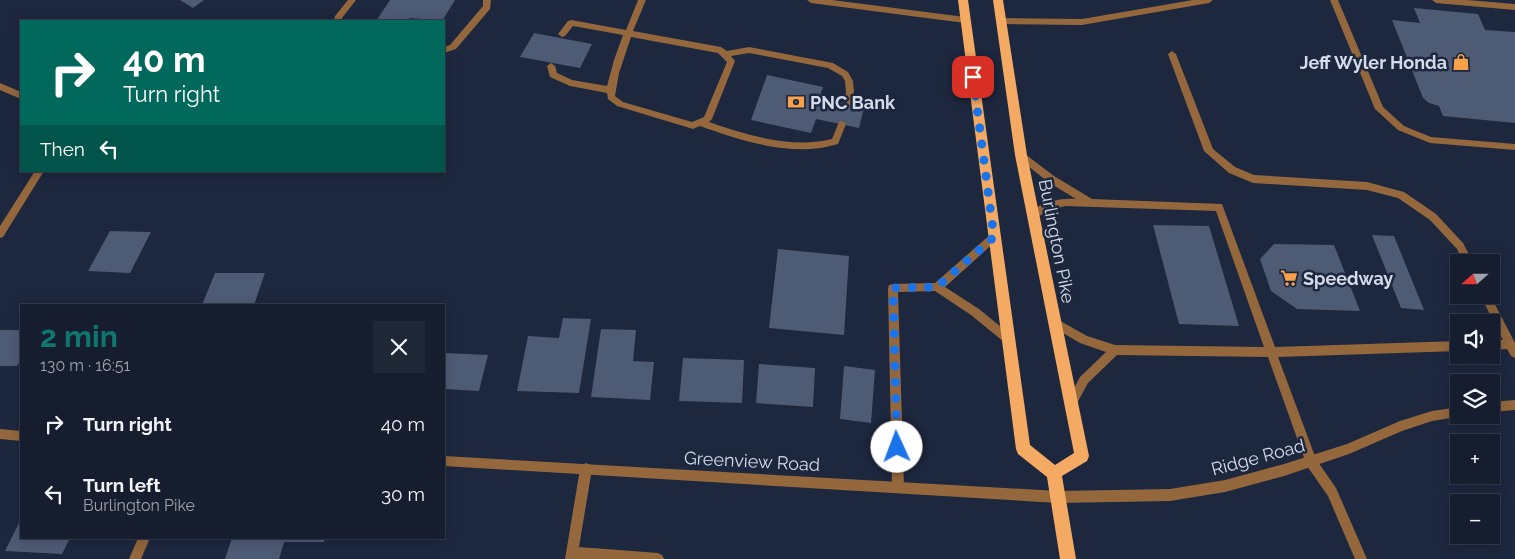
<!DOCTYPE html>
<meta charset="utf-8">
<style>
body{margin:0;font-family:Raleway,sans-serif;background:#1f2636;color:#f1f3f6;height:100vh;display:flex;flex-direction:column;font-size:19px;white-space:nowrap}
*{box-sizing:border-box;margin:0}
p{font-size:16px;color:#9ea2aa}
.icon{flex:none;width:28px;height:28px;fill:none;stroke:currentColor;stroke-width:2;stroke-linecap:round;stroke-linejoin:round}
.map{position:relative;flex:1;overflow:hidden}
.sheet{position:absolute;left:20px;top:304px;width:425px;height:235px;display:flex;flex-direction:column;background:#161d2e;border-radius:0px;box-shadow:0 2px 12px #0003,0 0 0 1px #353b4a}
.sheet>*{flex:none}
.banner{position:absolute;left:20px;top:20px;width:425px;height:152px;border-radius:0px;box-shadow:0 2px 12px #0003,0 0 0 1px #353b4a;background:#00695c;color:#fff;overflow:hidden}
.needle{width:32px;rotate:249deg}
.buttons{position:absolute;left:1450px;top:254px;display:grid;gap:10px}
.buttons a{display:grid;place-items:center;width:50px;height:50px;border-radius:0px;background:#161d2e;box-shadow:0 2px 12px #0003,0 0 0 1px #353b4a;font-size:25px}
.pin{position:absolute;display:grid;place-items:center;width:42px;height:42px;color:#fff;margin:-21px;border-radius:10px;box-shadow:0 2px 8px #0006}
.me{position:absolute;width:55px;margin:-28px;rotate:358deg;stroke-linejoin:round;filter:drop-shadow(0 0 4px #0008)}
.turn{display:flex;align-items:center;gap:18px;height:105px;padding:0 20px;font-size:22px}
.turn .icon{width:65px;height:65px;stroke-width:2.5}
.turn b{display:block;font-size:35px;line-height:42px}
.then{display:flex;align-items:center;height:48px;padding:0 20px;background:#0003;gap:10px;font-size:19px}
.round{display:grid;place-items:center;flex:none;width:52px;height:52px;border-radius:0px;background:#1f2636}
.headline{display:flex;align-items:center;justify-content:space-between;height:85px;padding:0 20px}
h1{font-size:30px;font-weight:700;line-height:38px;color:#0f766e}
ul{padding:0;list-style:none}
li{display:flex;align-items:center;gap:15px;height:70px;padding:0 20px}
li div{flex:1}
li b{display:block;font-size:19px}
li em{font-style:normal}
.map>svg:first-child{display:block}
</style>
<div class="map">
<svg width="1515" height="559" viewBox="0 0 1515 559">
<rect width="100%" height="100%" fill="#1d273e"/>
<path fill="#4e5b75" d="M180,0H204L193,8Z
M390,0H455L442,21L410,18L408,21H376Z
M1414,8L1478,14L1485,30L1515,32V123L1443,116L1439,106L1429,103L1423,98L1392,20L1420,23Z
M534,33L592,44L580,68L520,57Z
M767,75L823,87L819,99L864,108L859,128L816,119L811,133L751,120Z
M1153,225L1209,226L1239,326L1179,324Z
M110,231L151,232L130,273L88,271Z
M1372,235L1394,236L1424,310L1401,308Z
M1274,244L1334,245L1360,311L1297,309L1271,291L1260,259Z
M778,249L849,256L844,335L769,328Z
M215,273H265L254,305H202Z
M563,318L591,319L579,393L517,391L528,336L559,338Z
M601,329L636,330L633,361L654,362L650,400L591,397Z
M0,330H21V359L17,366H0Z
M444,353L488,355L479,391L444,389Z
M683,358L744,360L742,403L679,401Z
M759,364L815,368L813,407L756,403Z
M844,366L875,370L871,423L840,419Z
M21,519V538H70L62,554L5,551Z
M232,538H325L324,542H284L279,559H225Z"/>
<g fill="none" stroke-linecap="round" stroke-linejoin="round">
<path fill="#94673c" fill-rule="evenodd" d="M348,0H356L342,18V21H334L335,16Z
M483,0H491L490,9L456,49L444,53V47L450,45L483,6Z
M638,0H646L633,31L721,47L727,51L749,47L833,63L848,72L853,81L854,92L851,105L847,108L843,105L846,92L845,81L842,76L828,68L749,53L731,56L735,61L712,119L709,122C746,135 792,149 832,139L839,122L842,121L846,124L838,144C794,158 742,141 700,126L693,129L617,106L608,99L607,93L570,86L550,77L547,66L551,63L555,66L557,73L572,80L607,86L614,60L623,35L573,26L565,36L562,37L558,34L568,21L571,20L626,30ZM631,37L718,53L727,62L704,117L692,122L623,102L615,96L619,73Z
M1330,0H1338L1383,107L1404,126L1431,137L1515,144V150L1430,143L1398,130L1375,109Z
M1172,51L1176,54L1213,149L1235,167L1254,175L1367,182L1404,192L1436,214L1463,243L1473,262H1463L1457,249L1430,220L1398,198L1367,190L1253,183L1229,173L1204,151L1168,54Z
M0,83L21,92V99L0,90Z
M1021,151L1054,176L1092,199L1222,204L1275,347L1459,341V351L1278,357L1316,459L1336,488L1367,559H1355L1328,496L1307,466L1268,357L1117,355L1088,383L1075,407L1071,408L1067,407L1066,403L1080,377L1106,352L1080,343L1051,326L1050,323L1051,320L1055,318L1087,336L1115,345L1264,347L1216,211L1065,206L1051,210L1033,219L1028,215C1038,202 1061,198 1076,199L1048,182L1018,158L1016,155L1018,152Z
M35,171H44L3,237L0,238V226Z
M994,233L997,234L999,237L997,240L945,287L979,309L1012,336L1013,339L1012,342L1008,344L1004,342L971,315L935,291L898,292L904,487L902,491L898,493L894,491L892,487L888,288L889,285L893,284L935,283L991,234Z
M1480,295H1490L1515,343V358L1511,356L1507,349L1491,350V340H1503Z
M586,463L590,465L592,469L579,547L658,553L662,555L664,559H565L580,469L582,465Z"/>
<path fill="#94673c" fill-rule="evenodd" d="M807,0H832L965,17L969,20L965,23L811,3Z
M1193,0H1213L1209,3L1082,25L1001,24L997,21L1001,18L1082,19Z
M1432,0H1467L1515,4V10L1436,3Z
M1515,400V410L1491,412V402Z
M1459,407V415L1463,416L1432,421L1402,431L1349,454L1284,476L1225,492L1170,501L1058,503L444,466V456L1058,491L1170,489L1225,480L1284,464L1347,444L1400,421L1432,411Z
M0,429L21,431V441L0,439Z
M138,538H150L141,559H129Z"/>
<path fill="#f5aa63" fill-rule="evenodd" d="M958,0H968L1030,445L1055,465L1074,453L1015,155L993,0H1003L1027,155L1089,456L1087,461L1062,476L1076,559H1060L1047,477L1018,454L1016,449Z"/>
</g>
<g fill="none" stroke-linecap="round" stroke-linejoin="round">
<path stroke="#1a73e8" stroke-width="9" stroke-dasharray="0 16.2" d="M897,447L893,288L937,287L994,237L973,77"/>
</g>
<defs>
<g id="shop-bare" transform="scale(1.35)"><path d="M-5-2.5h2.3a2.7 3.5 0 0 1 5.4 0H5L5.5 6h-11ZM-1.5-2.5h3a1.5 2.3 0 0 0-3 0Z" fill="#f7a149" stroke="#1d273e" stroke-width="2.5" paint-order="stroke"/></g>
<g id="bank-bare" transform="scale(1.35)"><path d="M-6-4H6V4H-6ZM0-2.3a2.3 2.3 0 1 0 0 4.6a2.3 2.3 0 1 0 0-4.6Z" fill="#f7a149" stroke="#1d273e" stroke-width="2.5" paint-order="stroke"/></g>
<g id="supermarket-bare" transform="scale(1.35)"><path d="M-6-5.5h2.5l.6 2H6L4.5 2H-2.5L-4.4-4H-6ZM-1.5 3.2a1.3 1.3 0 1 0 .1 0ZM3 3.2a1.3 1.3 0 1 0 .1 0Z" fill="#f7a149" stroke="#1d273e" stroke-width="2.5" paint-order="stroke"/></g>
</defs>
<g fill-rule="evenodd">
<use href="#shop-bare" x="1461" y="62"/>
<use href="#bank-bare" x="796" y="102"/>
<use href="#supermarket-bare" x="1289" y="278"/>
</g>
<g text-anchor="middle" dominant-baseline="central" stroke-width="5" stroke-linejoin="round" paint-order="stroke">
<g font-size="18" font-weight="bold" fill="#d4dceb" stroke="#1d273e" text-anchor="start">
<text x="1447" y="62" text-anchor="end">Jeff Wyler Honda</text>
<text x="810" y="102">PNC Bank</text>
<text x="1303" y="278">Speedway</text>
</g>
<g font-size="18" fill="#d4dceb" stroke="#1d273e">
<text transform="translate(1057 241) rotate(79)">Burlington Pike</text>
<text transform="translate(1258 457) rotate(-15)">Ridge Road</text>
<text transform="translate(752 461) rotate(3)">Greenview Road</text>
</g>
</g>
</svg>
<div class="buttons">
<a><svg class="needle" viewBox="-14 -14 28 28"><path d="M0-13l5 13h-10z" fill="#e53935"/><path d="M0 13l5-13h-10z" fill="#9ea2aa"/></svg></a>
<a><svg class="icon" aria-label="sound" viewBox="0 0 24 24"><path d="M4 9h4l5-4v14l-5-4H4zM17 9q2 3 0 6"/></svg></a>
<a><svg class="icon" aria-label="layers" viewBox="0 0 24 24"><path d="M12 4l9 5-9 5-9-5zM3 14l9 5 9-5"/></svg></a>
<a>+</a>
<a>−</a>
</div>
<div class="pin" style="left:973px;top:77px;background:#d93025"><svg class="icon" aria-label="arrive" viewBox="0 0 24 24"><path d="M6 21V4h12l-3 4 3 4H6"/></svg></div>
<svg class="me" style="left:897px;top:447px" viewBox="-20 -20 40 40"><circle r="19" fill="#fff"/><path d="M0-13L10 11 0 6-10 11z" fill="#1a73e8"/></svg>
<div class="banner">
<div class="turn"><svg class="icon" aria-label="right" viewBox="0 0 24 24"><path d="M7 20v-9h11M14 6l5 5-5 5"/></svg><div><b>40 m</b>Turn right</div></div>
<div class="then">Then<svg class="icon" aria-label="left" viewBox="0 0 24 24"><path d="M17 20v-9H6M10 6l-5 5 5 5"/></svg></div>
</div>
<section class="sheet">
<div class="headline"><div><h1>2 min</h1><p>130 m · 16:51</p></div><a class="round"><svg class="icon" aria-label="close" viewBox="0 0 24 24"><path d="M6 6l12 12M18 6L6 18"/></svg></a></div>
<ul>
<li><svg class="icon" aria-label="right" viewBox="0 0 24 24"><path d="M7 20v-9h11M14 6l5 5-5 5"/></svg><div><b>Turn right</b></div><em>40 m</em></li>
<li><svg class="icon" aria-label="left" viewBox="0 0 24 24"><path d="M17 20v-9H6M10 6l-5 5 5 5"/></svg><div><b>Turn left</b><p>Burlington Pike</p></div><em>30 m</em></li>
</ul>
</section>
</div>
